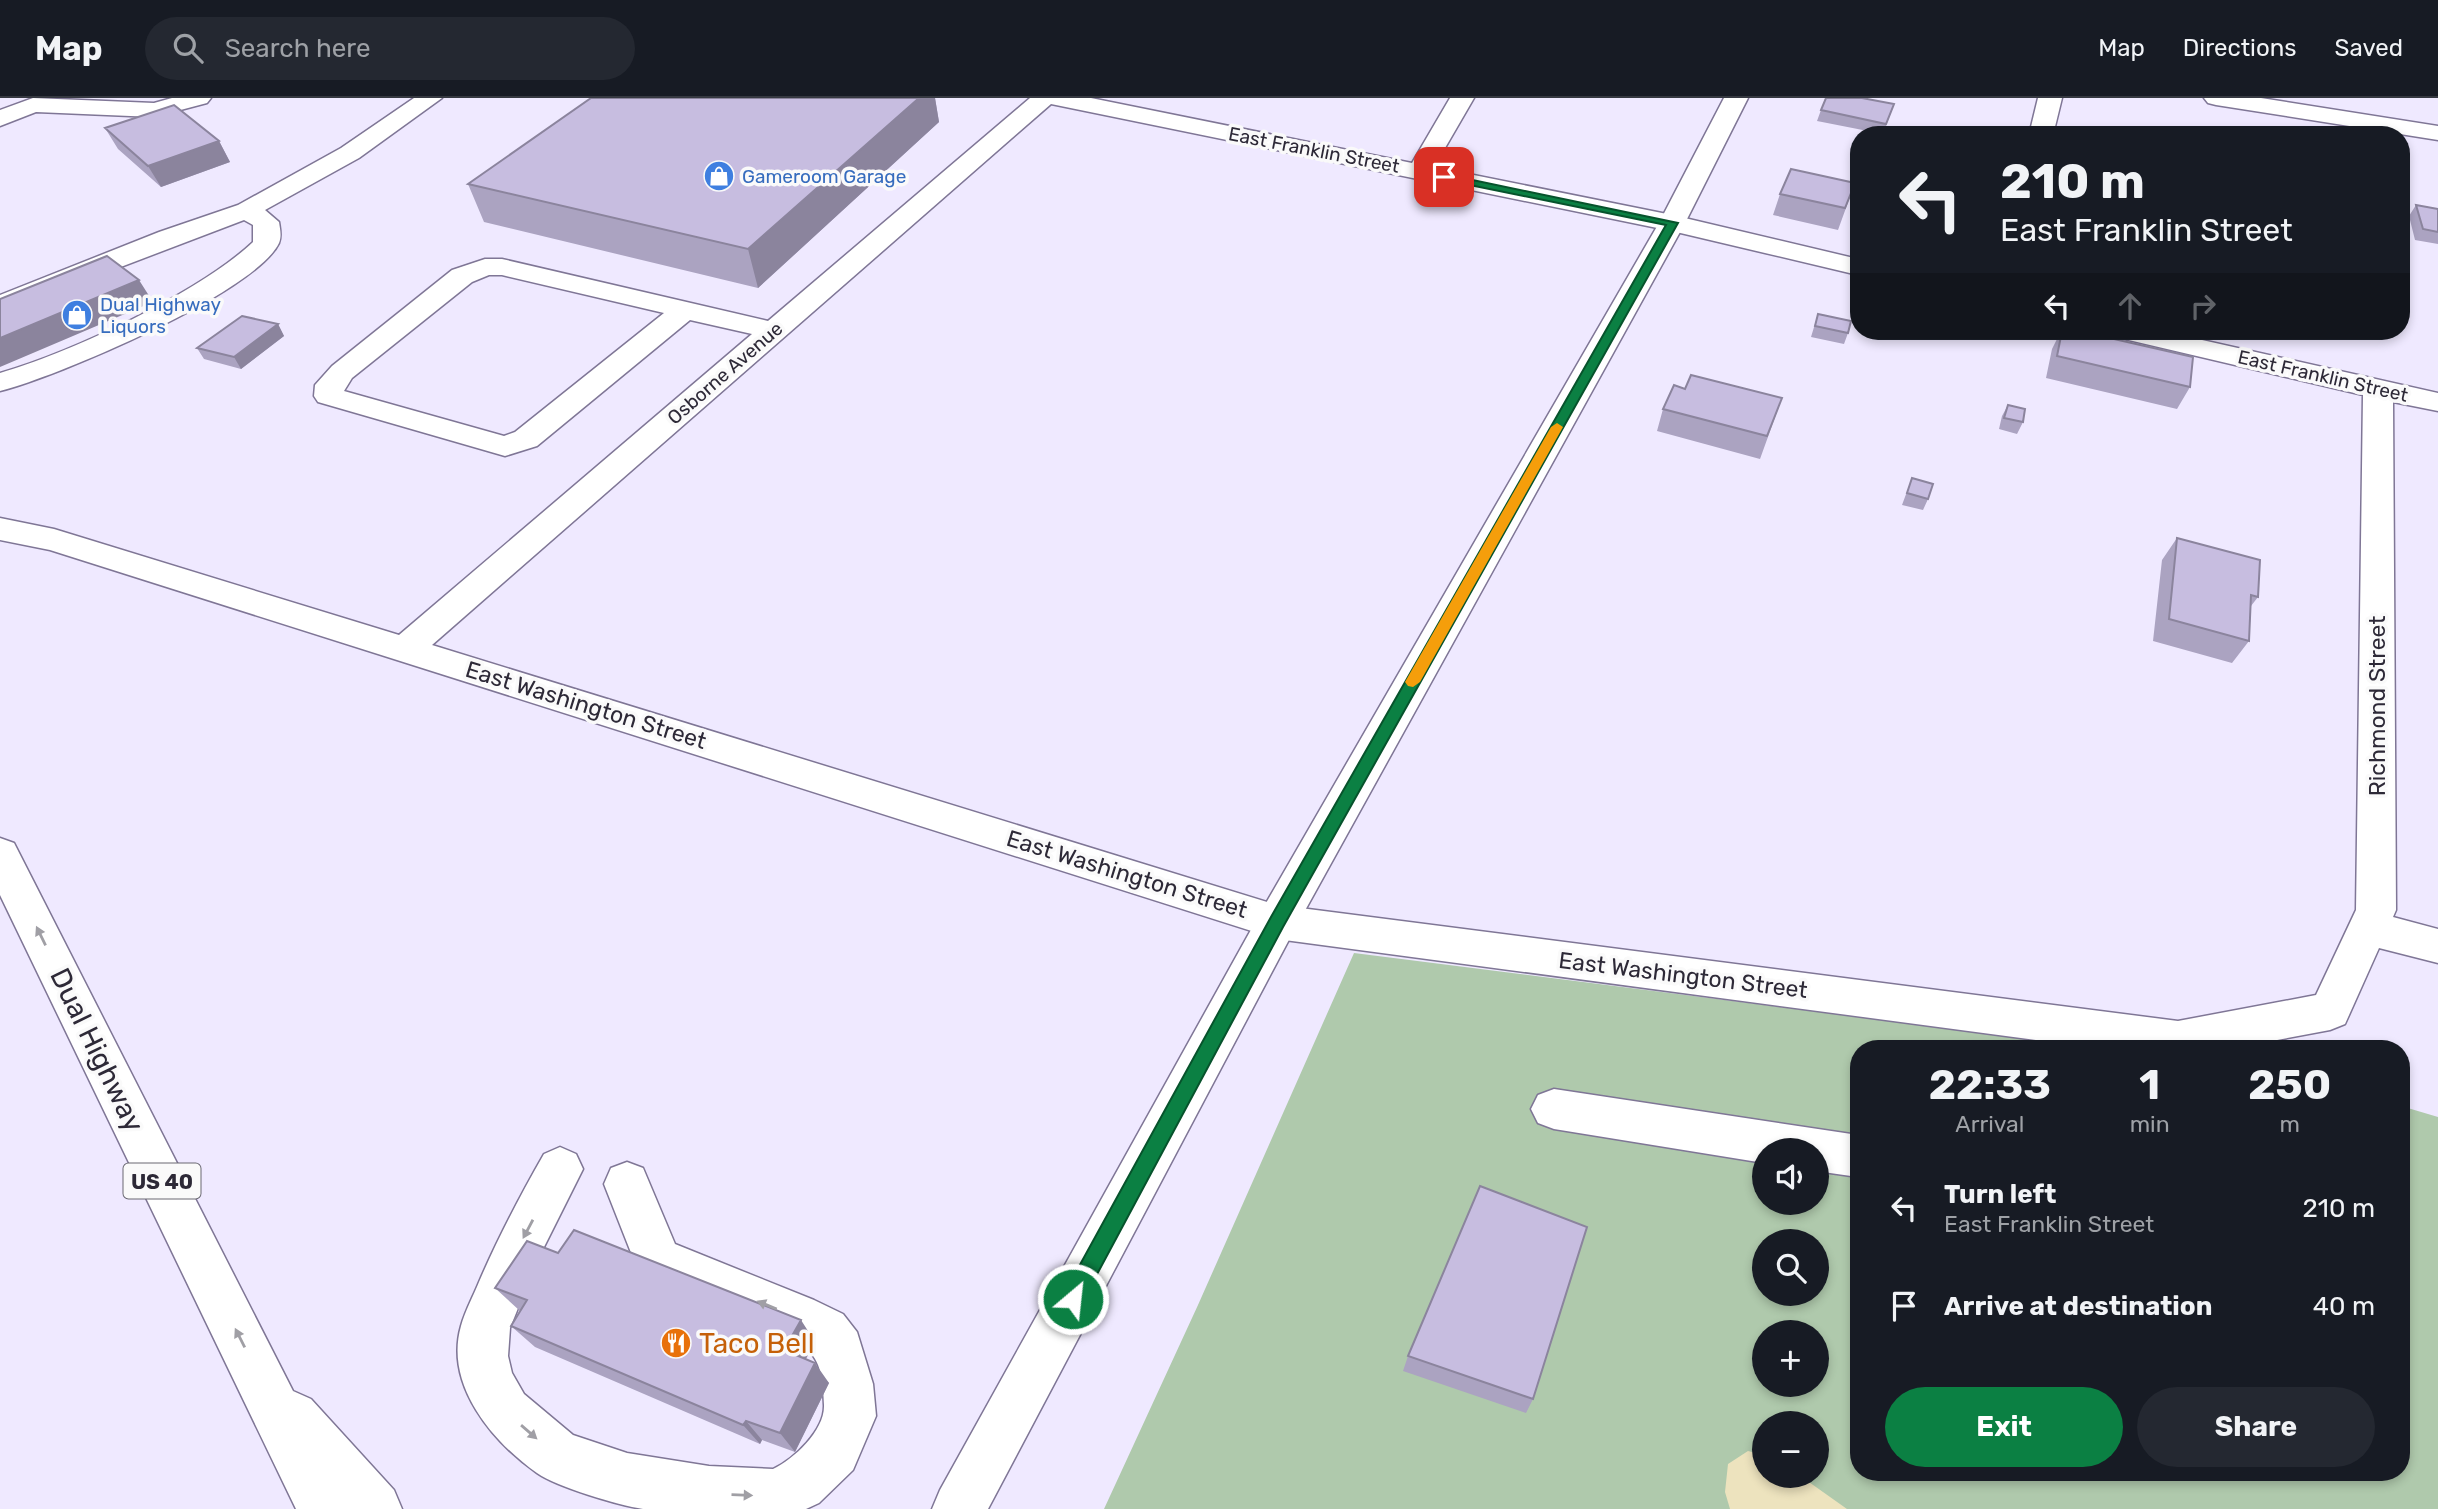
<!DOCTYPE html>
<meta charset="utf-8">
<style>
body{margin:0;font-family:Rubik,sans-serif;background:#242831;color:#f1f3f6;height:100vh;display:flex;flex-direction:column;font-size:26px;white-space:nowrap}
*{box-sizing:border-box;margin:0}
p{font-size:23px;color:#9ea1a6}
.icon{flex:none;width:38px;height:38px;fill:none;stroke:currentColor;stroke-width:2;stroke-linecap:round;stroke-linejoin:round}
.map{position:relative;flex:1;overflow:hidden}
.side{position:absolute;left:1850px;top:942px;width:560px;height:441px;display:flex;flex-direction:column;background:#171b24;border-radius:28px;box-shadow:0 4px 10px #0003}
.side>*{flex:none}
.top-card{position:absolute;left:1850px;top:28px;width:560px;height:214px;border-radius:28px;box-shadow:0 4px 10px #0003;background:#171b24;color:#f1f3f6;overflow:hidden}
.fabs{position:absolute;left:1752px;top:1040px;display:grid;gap:14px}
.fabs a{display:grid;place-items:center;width:77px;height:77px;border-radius:50%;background:#171b24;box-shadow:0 4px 10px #0003;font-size:35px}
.pin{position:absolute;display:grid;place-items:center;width:60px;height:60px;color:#fff;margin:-30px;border-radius:14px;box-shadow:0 4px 10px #0006}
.me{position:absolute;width:77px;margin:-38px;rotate:28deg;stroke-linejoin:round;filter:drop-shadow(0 0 5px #0008)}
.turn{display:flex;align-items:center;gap:24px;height:147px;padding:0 35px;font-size:32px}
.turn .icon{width:91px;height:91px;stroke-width:2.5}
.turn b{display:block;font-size:49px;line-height:60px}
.lanes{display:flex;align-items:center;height:66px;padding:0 35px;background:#0003;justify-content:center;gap:35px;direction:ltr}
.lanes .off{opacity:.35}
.eta{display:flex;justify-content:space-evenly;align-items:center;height:119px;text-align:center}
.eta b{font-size:42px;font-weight:700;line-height:49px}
.primary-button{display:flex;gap:14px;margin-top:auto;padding:14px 35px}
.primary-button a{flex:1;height:80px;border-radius:42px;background:#0b8043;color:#fff;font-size:28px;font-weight:700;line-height:80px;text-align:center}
.primary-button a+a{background:#242831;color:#f1f3f6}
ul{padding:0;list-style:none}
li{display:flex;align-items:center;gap:21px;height:98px;padding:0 35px}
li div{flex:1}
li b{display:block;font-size:26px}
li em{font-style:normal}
header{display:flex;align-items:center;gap:42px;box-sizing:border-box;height:98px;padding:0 35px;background:#171b24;border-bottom:2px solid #363941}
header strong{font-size:33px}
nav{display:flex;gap:38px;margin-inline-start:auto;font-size:24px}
.search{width:490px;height:63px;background:#242831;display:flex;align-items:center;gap:18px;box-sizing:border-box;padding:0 24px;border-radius:38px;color:#9ea1a6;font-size:26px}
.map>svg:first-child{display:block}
</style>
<header>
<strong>Map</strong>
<div class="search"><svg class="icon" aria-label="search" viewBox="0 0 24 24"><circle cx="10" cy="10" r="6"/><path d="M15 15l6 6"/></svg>Search here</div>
<nav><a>Map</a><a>Directions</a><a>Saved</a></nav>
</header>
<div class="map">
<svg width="2438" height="1411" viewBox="0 0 2438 1411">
<rect width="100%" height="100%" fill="#efe9ff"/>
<path fill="#afc9ac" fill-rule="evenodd" d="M1354,855L2104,950H1858V1374H2401V1008L2438,1019V1411H1104L1198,1207ZM1764,1052H1816V1104H1764ZM1764,1143H1816V1195H1764ZM1764,1234H1816V1286H1764ZM1764,1325H1816V1377H1764Z"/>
<path fill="#ede3be" d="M1748,1353L1764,1357V1377H1799L1847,1411H1730L1725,1394L1728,1366Z"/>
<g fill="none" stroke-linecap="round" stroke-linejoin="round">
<g stroke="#7f7696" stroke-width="3">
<path id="minor" d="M33,0L154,5L172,0H211L207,5L154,19L36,14L0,28V12Z
M414,0H442L359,60L265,112L279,124C280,131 282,138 279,145C255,195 56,279 0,293V275C72,254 199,195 253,144V127L244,122L0,215V197L159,134L238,107L341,50Z
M1030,0H1091L1412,65L1450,0H1474L1434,69L1672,117L1858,161V177L1672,133L1051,6L432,547L1277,807L2178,923L2316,897L2356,812L2363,297L2116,239L2112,233H2162L2438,295V313L2393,304L2396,812L2393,819L2438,831V865L2379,850L2345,926L2330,932L2234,950H2096L1277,841L50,452L0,442V420L54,431L399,537L752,236L690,222L537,348L505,358L318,304L314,298L315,287L332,268L452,172L485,161H502L768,223ZM489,177H502L664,215L515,334L504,338L344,293L352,280L472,184Z
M2038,0H2062L2053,37H2029Z
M2204,0H2261L2438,28V42L2216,7L2208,5Z
M1554,991L1858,1037V1079L1816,1073V1052H1764V1065L1554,1031L1538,1025L1531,1011L1538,997Z
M560,1049L576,1056L583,1071L537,1163L510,1230L508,1258L512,1275L524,1296L573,1337L627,1355L709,1368L773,1371C794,1361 825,1332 824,1307C823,1289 823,1266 808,1252C794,1240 771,1234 755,1227C717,1211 679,1195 641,1180L604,1086L611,1070L627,1064L643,1070L675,1146L814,1202L843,1216L857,1234L873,1286L876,1318L853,1372L819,1405L806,1411H643C618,1407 557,1389 537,1375C493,1344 444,1287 461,1228C465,1213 473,1199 479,1184C498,1140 520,1098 544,1056Z"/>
</g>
<g stroke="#7f7696" stroke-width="3">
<path id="major" d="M1724,0H1748L1685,125L1292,836L988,1411H932L940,1392L1262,812L1659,125Z
M0,740L14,745L293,1293L311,1301L394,1392L402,1411H296L0,797Z"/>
</g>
<use href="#minor" fill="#fff" fill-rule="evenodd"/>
<use href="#major" fill="#fff" fill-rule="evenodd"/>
</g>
<path fill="#aba3c1" d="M591,0H935L939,24L758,190L484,124L468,86Z
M1894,6L1883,36L1817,23L1821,12Z
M105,30L219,43L230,64L161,89L118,51Z
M1855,85L1838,132L1773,117L1780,96Z
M2416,107L2438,111V146L2415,142L2409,118Z
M1818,216L1848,235L1844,246L1811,239Z
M278,226L284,238L241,271L204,261L197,250Z
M1889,233H1909L1905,241L1888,236Z
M2061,233H2079L2190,289L2177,311L2046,280L2052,251Z
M1685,291L1782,300L1760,361L1657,333L1663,311Z
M2008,307L2023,324L2017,336L1999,331L2002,318Z
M1912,380L1928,401L1923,412L1902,407Z
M2177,440L2258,499L2251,508L2249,543L2232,565L2153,543L2162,462Z
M558,1155L815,1244L806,1261L829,1285L795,1354L762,1342L760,1346L535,1249L511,1228L520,1213L495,1190Z
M1408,1258L1533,1301L1526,1315L1403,1273Z"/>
<path fill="#8b849d" d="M919,0H935L939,24L758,190L748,151Z
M219,43L230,64L161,89L148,68Z
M139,182L153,204L0,269V240Z
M278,226L284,238L241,271L234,259Z
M801,1222L815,1244L799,1273L784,1252Z
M815,1265L829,1285L795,1354L780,1335Z
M746,1323L762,1342L760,1346L743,1327Z"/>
<path fill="#c7bde0" stroke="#8b849d" stroke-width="2" d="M591,0H919L748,151L468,86Z
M1826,0H1862L1894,6L1886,26L1821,12Z
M174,7L219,43L148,68L105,30Z
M2085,32L2103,36V37H2084Z
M1791,71L1855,85L1845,110L1780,96Z
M2416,107L2438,111V134L2423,131Z
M107,158L139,182L0,240V201Z
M1818,216L1851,223L1848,235L1815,228Z
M242,218L278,226L234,259L197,250Z
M2062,233H2079L2193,259L2190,289L2057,258Z
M1691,277L1782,300L1767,338L1663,311L1674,287L1685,291Z
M2008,307L2025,311L2023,324L2004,320Z
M1912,380L1933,386L1928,401L1907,395Z
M2177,440L2260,462L2258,499L2251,497L2249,543L2169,521Z
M1480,1088L1587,1129L1533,1301L1408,1258Z
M574,1132L801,1222L784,1252L815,1265L780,1335L746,1323L743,1327L511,1228L527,1202L495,1190L527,1143L558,1155Z"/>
<defs><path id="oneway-solid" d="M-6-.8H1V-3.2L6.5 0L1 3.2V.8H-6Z" transform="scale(1.75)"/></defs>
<g fill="#a09fa5">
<use href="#oneway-solid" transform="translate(41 838) rotate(-116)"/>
<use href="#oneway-solid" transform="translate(528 1131) rotate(118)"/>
<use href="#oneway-solid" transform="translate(767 1207) rotate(-158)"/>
<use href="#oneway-solid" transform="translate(240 1240) rotate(-117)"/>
<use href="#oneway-solid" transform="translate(529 1334) rotate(41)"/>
<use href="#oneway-solid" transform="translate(742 1397) rotate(2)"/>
</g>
<path fill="#0b8043" stroke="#07532c" stroke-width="2" d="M1444,76L1678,125L1283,829L1080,1208L1073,1211L1065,1208L1062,1201L1065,1194L1271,819L1666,127L1440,81V77Z"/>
<path fill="#f59e0b" d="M1557,325L1563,329L1420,584L1413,589L1408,588L1405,584L1551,329Z"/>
<defs>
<g id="shop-disc" transform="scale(1.575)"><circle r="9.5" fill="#3f7fe0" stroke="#fafafa"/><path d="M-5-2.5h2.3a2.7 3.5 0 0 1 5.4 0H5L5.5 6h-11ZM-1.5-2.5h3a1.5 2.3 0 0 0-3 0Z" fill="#fff"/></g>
<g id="restaurant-disc" transform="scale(1.575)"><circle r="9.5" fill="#e8710a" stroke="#fafafa"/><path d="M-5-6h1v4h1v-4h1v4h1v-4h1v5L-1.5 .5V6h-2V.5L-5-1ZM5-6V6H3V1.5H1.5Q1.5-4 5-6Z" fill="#fff"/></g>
</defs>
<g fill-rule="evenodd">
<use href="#shop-disc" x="719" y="78"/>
<use href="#shop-disc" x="77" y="217"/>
<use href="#restaurant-disc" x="676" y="1245"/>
</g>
<g text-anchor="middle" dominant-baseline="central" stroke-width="7" stroke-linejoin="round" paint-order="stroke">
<g font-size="19" fill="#2d2937" stroke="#fafafa">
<text transform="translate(1314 52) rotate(11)">East Franklin Street</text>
<text transform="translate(725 275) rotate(-41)">Osborne Avenue</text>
<text transform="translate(2323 278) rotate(13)">East Franklin Street</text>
</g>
<g font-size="19" fill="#366cbe" stroke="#fafafa" text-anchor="start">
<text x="742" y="78">Gameroom Garage</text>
<text x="100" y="206">Dual Highway<tspan x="100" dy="22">Liquors</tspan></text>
</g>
<rect fill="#fafafa" stroke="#6a6872" stroke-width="2" x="123.5" y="1065.5" width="77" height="35" rx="5"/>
<g font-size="21" font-weight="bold" fill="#2d2937">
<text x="162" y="1083">US 40</text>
</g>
<g font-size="23" fill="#2d2937" stroke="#fafafa">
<text transform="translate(586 607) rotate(17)">East Washington Street</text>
<text transform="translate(2377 608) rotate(-90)">Richmond Street</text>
<text transform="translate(1127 776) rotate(17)">East Washington Street</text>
<text transform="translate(1683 877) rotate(7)">East Washington Street</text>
</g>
<g font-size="28" fill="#2d2937" stroke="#fafafa">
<text transform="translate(97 952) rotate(64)">Dual Highway</text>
</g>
<g font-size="28" fill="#c56008" stroke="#fafafa" text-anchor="start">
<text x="699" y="1245">Taco Bell</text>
</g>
</g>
</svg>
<div class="fabs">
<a><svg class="icon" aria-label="sound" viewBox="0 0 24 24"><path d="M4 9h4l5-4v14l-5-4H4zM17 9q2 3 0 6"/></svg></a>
<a><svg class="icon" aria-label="search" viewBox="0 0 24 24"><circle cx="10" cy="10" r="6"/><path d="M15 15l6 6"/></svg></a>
<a>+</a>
<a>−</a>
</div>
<div class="pin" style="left:1444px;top:79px;background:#d93025"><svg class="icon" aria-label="arrive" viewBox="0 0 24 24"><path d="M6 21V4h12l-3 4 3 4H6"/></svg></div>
<svg class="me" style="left:1073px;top:1201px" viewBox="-20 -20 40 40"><circle r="17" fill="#0b8043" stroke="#fff" stroke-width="3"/><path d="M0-11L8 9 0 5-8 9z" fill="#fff"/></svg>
<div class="top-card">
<div class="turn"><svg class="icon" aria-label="left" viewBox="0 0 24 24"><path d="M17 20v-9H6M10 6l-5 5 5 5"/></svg><div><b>210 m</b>East Franklin Street</div></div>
<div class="lanes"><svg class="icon" aria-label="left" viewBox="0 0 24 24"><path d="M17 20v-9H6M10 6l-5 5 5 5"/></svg><svg class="icon off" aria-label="ahead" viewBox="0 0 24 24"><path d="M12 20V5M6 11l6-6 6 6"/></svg><svg class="icon off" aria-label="right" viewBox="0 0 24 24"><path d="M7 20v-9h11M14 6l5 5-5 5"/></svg></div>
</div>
<section class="side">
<div class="eta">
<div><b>22:33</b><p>Arrival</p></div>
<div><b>1</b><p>min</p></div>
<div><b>250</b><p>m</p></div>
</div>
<ul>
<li><svg class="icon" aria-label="left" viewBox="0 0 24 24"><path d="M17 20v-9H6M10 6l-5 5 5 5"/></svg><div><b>Turn left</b><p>East Franklin Street</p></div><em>210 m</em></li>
<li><svg class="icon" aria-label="arrive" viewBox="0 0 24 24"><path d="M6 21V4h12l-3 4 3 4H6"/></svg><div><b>Arrive at destination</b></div><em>40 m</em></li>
</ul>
<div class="primary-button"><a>Exit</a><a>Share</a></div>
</section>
</div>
